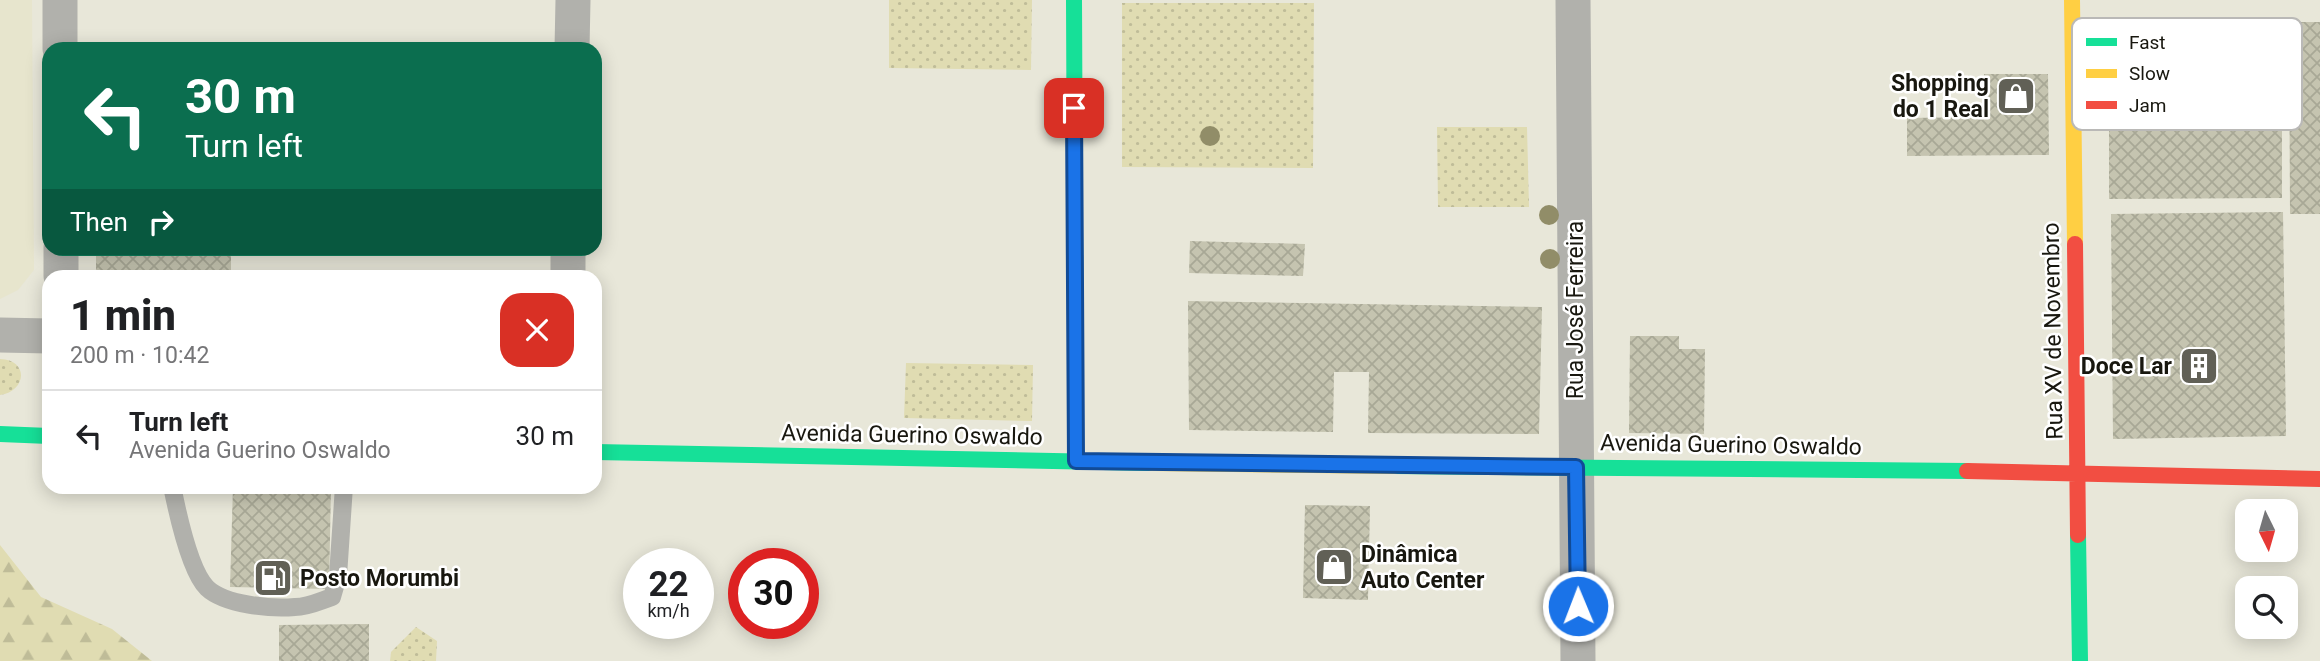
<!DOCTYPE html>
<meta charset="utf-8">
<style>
body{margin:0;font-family:Roboto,sans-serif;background:#f6f6f6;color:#202124;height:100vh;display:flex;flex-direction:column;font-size:26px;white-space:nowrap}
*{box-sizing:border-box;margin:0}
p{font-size:23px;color:#757577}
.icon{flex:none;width:38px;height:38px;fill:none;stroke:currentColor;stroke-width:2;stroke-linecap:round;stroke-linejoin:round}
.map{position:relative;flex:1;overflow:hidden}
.drawer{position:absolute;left:42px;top:270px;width:560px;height:224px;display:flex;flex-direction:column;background:#fff;border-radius:21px;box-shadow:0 4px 18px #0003}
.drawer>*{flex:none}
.banner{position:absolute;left:42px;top:42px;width:560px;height:214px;border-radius:21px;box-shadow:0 4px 18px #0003;background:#0b6e4f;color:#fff;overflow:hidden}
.needle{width:46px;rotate:175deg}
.buttons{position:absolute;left:2235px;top:499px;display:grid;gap:14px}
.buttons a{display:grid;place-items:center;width:63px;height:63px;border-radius:14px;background:#fff;box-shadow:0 4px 18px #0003;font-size:35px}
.speed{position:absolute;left:623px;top:548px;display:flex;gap:14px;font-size:35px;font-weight:700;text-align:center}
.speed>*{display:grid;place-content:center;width:91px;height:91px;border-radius:50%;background:#fff;box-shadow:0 4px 18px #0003;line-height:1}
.speed small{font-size:18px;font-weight:400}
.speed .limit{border:10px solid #d22;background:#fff;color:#111}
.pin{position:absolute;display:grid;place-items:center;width:60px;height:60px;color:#fff;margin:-30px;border-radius:14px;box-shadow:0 4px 10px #0006}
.me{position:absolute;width:77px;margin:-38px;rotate:359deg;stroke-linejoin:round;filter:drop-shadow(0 0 5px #0008)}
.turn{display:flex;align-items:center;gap:24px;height:147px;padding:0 28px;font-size:32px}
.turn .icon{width:91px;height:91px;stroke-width:2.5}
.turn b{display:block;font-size:49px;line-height:60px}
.then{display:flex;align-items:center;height:66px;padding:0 28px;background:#0003;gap:14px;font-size:26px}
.round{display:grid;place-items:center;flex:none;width:74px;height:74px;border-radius:21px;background:#f6f6f6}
.headline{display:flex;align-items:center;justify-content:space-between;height:119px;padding:0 28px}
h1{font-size:42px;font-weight:800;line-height:52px}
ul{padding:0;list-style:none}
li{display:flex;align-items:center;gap:21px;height:91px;padding:0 28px;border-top:2px solid #e0e0e0}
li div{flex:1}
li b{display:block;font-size:26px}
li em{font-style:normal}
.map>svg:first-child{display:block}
</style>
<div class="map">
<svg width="2320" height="661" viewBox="0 0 2320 661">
<defs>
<pattern id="green-dots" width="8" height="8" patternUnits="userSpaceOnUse" patternTransform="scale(1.75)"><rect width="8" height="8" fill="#e0dcb2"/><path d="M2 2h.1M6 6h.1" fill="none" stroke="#bfbc98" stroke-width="1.8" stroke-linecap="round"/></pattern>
<pattern id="forest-firs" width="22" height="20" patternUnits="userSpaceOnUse" patternTransform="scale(1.75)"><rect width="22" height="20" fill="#e0dcb2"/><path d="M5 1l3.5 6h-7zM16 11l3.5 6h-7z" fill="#bfbc98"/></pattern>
<pattern id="building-cross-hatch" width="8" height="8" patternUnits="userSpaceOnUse" patternTransform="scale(1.75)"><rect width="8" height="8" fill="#c5c4b0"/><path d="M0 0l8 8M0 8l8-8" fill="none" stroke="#a8a896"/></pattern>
</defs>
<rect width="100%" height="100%" fill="#e8e7d9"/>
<path fill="#e7e5cd" d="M0,0H32L34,270L18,290L0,299Z"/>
<path fill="url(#green-dots)" d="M889,0H1032L1031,70L889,68Z
M1122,3H1314L1313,168L1122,167Z
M1437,127H1527L1529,207H1438Z
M0,359C30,360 26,392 0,395Z
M906,363L1033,365L1032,421L904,418Z
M416,627L437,641L436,661H390L391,652Z"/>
<path fill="url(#forest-firs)" d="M0,545L41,597L112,629L152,661H0Z"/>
<path fill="url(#building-cross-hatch)" d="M2289,22H2320V214H2290Z
M1984,74H2048L2049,155L1907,156V118L1984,117Z
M2282,94V198L2109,199V96Z
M2283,212L2286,436L2113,439L2111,214Z
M1190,241L1305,244L1303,276L1189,273Z
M96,248H231V276H96Z
M1188,301L1542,307L1539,434L1368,433L1369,372H1334L1333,432L1189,430Z
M1630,336H1679V349H1705L1704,434L1629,433Z
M233,486H331L329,589L230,587Z
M1305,505L1370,506L1368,600L1303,598Z
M369,624V661H279V625Z"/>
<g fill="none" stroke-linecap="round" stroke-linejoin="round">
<path stroke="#b1b1ac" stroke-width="18" d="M172,486C177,511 190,571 207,588C225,605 271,609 295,607C308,607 320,601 332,597L338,576L344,486"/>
<path stroke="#b1b1ac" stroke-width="35" d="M60,0V49
M1573,0L1578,661
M572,49L573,0
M61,248V276
M568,276V248
M0,335L49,336"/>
<path stroke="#16e098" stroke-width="16" d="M1074,0L1076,461
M0,434L49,436
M595,452L1152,463
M1394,466L1967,471
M2078,535L2080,661"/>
<path stroke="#ffcf43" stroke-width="16" d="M2072,0L2075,244
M1152,463L1394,466"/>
<path stroke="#f24e42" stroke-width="16" d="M2075,244L2078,535
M1967,471L2320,479"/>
</g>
<g fill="#918d68">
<circle cx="1210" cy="136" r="10"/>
<circle cx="1549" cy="215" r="10"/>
<circle cx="1550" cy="259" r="10"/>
</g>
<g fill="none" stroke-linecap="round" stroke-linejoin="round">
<g stroke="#114b97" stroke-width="18">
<path id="route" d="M1074,108L1076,461L1576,467L1578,606"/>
</g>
<use href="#route" stroke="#1a73e8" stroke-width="12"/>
</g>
<defs>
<g id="shop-square" transform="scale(2.0125)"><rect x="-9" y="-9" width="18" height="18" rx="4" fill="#616056" stroke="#fff"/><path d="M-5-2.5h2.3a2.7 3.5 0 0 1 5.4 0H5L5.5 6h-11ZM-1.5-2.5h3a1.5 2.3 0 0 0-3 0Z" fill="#fff"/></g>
<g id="building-square" transform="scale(2.0125)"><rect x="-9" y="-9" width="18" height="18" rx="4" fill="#616056" stroke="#fff"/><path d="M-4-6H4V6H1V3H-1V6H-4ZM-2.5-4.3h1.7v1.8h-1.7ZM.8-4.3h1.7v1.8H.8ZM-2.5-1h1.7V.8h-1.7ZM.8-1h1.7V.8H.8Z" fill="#fff"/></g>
<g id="fuel-square" transform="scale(2.0125)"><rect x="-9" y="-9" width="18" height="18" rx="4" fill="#616056" stroke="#fff"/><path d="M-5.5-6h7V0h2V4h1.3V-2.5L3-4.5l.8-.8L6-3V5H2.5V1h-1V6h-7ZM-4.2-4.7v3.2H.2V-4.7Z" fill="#fff"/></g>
</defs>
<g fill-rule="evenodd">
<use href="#shop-square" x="2016" y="96"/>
<use href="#building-square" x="2199" y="366"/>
<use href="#shop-square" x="1334" y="567"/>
<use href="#fuel-square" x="273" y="578"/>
</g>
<g text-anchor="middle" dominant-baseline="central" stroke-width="5" stroke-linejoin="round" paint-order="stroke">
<g font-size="23" font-weight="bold" fill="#18170f" stroke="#fff" text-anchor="end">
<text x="1989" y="83">Shopping<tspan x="1989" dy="26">do 1 Real</tspan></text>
<text x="2172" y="366">Doce Lar</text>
<text x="1361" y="554" text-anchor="start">Dinâmica<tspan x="1361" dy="26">Auto Center</tspan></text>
<text x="300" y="578" text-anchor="start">Posto Morumbi</text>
</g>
<g font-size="23" fill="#18170f" stroke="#fff">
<text transform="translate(1575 310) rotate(-90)">Rua José Ferreira</text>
<text transform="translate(2053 331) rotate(-91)">Rua XV de Novembro</text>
<text transform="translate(912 435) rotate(1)">Avenida Guerino Oswaldo</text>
<text transform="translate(1731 445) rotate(1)">Avenida Guerino Oswaldo</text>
</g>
</g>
<rect x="2072" y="18" width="230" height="112" rx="10" fill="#fff" stroke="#bab9b7" stroke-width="2"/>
<rect x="2086" y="38" width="31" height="8" fill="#16e098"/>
<rect x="2086" y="69" width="31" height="9" fill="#ffcf43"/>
<rect x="2086" y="101" width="31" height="8" fill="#f24e42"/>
<g font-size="19" fill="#18170f">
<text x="2129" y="49">Fast</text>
<text x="2129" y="80">Slow</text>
<text x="2129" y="112">Jam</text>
</g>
</svg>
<div class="buttons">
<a><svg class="needle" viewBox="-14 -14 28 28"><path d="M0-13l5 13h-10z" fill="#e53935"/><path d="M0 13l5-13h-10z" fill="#757577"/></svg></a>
<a><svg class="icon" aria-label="search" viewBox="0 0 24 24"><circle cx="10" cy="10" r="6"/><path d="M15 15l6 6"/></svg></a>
</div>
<div class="speed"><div>22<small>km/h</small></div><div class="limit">30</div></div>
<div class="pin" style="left:1074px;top:108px;background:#d93025"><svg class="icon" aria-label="arrive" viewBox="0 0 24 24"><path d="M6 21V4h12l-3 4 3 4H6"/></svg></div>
<svg class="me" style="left:1578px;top:606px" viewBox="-20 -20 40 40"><circle r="17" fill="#1a73e8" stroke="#fff" stroke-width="3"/><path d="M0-11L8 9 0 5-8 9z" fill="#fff"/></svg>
<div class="banner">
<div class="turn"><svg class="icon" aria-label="left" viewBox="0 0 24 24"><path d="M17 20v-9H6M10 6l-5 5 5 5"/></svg><div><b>30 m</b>Turn left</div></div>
<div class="then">Then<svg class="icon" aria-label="right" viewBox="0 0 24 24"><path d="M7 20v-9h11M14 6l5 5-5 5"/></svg></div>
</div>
<section class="drawer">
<div class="headline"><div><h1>1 min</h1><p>200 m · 10:42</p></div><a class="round" style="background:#d93025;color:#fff"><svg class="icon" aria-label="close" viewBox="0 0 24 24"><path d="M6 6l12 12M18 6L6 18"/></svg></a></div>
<ul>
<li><svg class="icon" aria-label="left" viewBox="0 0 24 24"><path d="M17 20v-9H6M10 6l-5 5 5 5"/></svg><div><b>Turn left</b><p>Avenida Guerino Oswaldo</p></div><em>30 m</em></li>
</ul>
</section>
</div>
